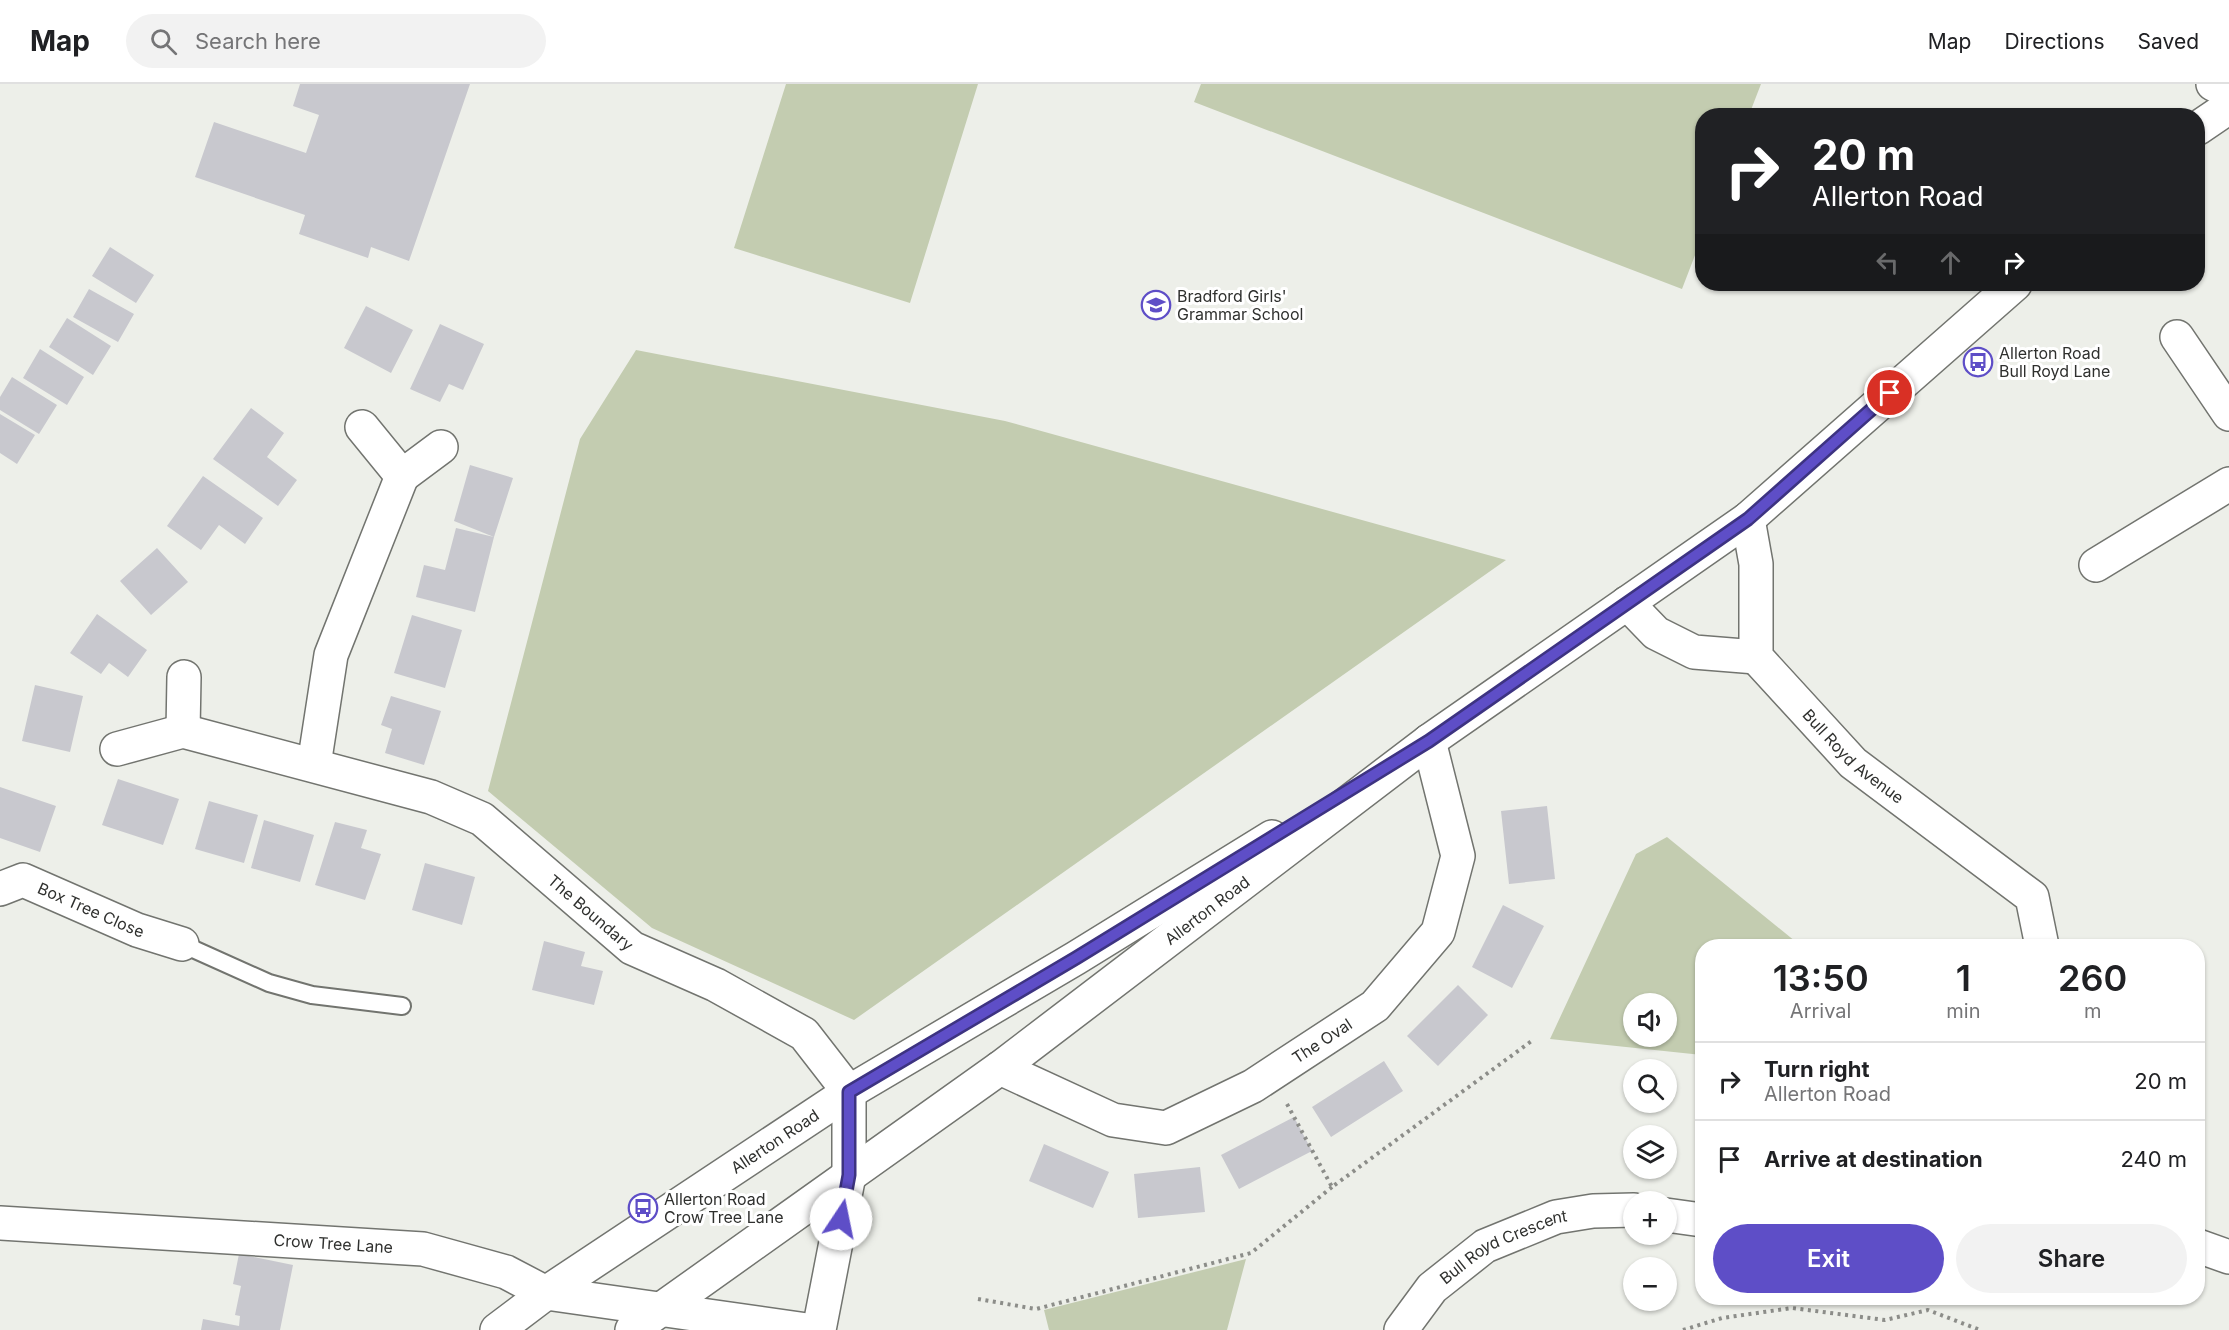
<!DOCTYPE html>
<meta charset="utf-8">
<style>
body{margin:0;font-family:Inter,sans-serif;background:#f2f2f2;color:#202124;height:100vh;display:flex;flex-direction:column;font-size:22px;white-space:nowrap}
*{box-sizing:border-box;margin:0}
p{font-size:20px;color:#757577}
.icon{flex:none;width:33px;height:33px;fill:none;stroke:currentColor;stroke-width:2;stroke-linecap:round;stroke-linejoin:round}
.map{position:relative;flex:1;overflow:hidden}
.drawer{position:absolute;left:1695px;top:855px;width:510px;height:366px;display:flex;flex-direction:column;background:#fff;border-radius:24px;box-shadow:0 2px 4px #0004}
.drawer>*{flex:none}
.hud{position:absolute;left:1695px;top:24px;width:510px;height:183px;border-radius:24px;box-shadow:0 2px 4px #0004;background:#202124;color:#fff;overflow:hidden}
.fabs{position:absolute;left:1623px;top:909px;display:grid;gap:12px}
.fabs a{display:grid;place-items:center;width:54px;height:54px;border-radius:50%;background:#fff;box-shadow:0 2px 4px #0004;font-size:30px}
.pin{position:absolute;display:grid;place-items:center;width:51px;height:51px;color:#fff;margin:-26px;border:3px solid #fff;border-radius:50%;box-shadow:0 2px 6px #0007}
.me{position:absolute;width:66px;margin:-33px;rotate:11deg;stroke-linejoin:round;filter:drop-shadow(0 0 4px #0008)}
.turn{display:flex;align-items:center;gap:21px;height:126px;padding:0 18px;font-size:27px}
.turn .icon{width:78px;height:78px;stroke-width:2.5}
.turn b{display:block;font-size:42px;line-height:51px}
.lanes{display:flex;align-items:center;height:57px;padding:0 18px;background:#0003;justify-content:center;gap:30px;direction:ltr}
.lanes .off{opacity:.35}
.eta{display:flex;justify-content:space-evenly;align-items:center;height:102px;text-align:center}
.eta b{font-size:36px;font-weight:600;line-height:42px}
.cta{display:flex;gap:12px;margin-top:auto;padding:12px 18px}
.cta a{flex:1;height:69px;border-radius:36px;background:#5e4ec7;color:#fff;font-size:24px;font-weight:600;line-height:69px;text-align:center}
.cta a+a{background:#f2f2f2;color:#202124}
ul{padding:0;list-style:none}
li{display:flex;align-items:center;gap:18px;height:78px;padding:0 18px;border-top:2px solid #e0e0e0}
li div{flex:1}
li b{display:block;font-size:22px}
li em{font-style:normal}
header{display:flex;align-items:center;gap:36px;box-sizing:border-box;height:84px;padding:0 30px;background:#fff;border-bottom:2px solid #e0e0e0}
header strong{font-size:28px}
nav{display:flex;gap:33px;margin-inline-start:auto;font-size:21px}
.search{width:420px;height:54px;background:#f2f2f2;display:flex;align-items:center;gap:15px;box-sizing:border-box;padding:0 21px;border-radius:33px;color:#757577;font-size:22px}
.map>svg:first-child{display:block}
</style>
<header>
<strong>Map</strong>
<div class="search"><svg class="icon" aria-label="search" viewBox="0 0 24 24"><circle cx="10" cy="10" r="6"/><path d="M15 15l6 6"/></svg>Search here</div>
<nav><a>Map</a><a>Directions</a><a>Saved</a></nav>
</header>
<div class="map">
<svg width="2229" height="1246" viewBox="0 0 2229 1246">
<rect width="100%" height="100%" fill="#edefe9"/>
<path fill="#c3ccb0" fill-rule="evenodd" d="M786,0H978L910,219L734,164Z
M1201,0H1761L1749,31L1702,32V153L1682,205L1194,18Z
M636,266L1005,337L1506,476L854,936L652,844L488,707L580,355Z
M1667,753L1801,862H1702V971L1550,955L1636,770ZM1634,920H1666V952H1634Z
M1246,1175L1227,1246H1049L1044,1226Z"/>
<path fill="#c8c8ce" d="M300,0H470L409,177L371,163L368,174L299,150L305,131L195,93L214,38L306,69L319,31L293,22Z
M110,163L154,191L136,219L92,192Z
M89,205L134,230L118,258L73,233Z
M366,222L413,246L391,289L344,264Z
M67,234L111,262L93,291L49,263Z
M440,240L484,260L463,306L449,300L440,318L410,305Z
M40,265L84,293L67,321L23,294Z
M12,293L57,321L39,350L0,326V313Z
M251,324L284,349L267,373L297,396L278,422L213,375Z
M0,330L35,351L17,380L0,369Z
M470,381L513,394L494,453L454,437Z
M203,392L263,434L245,460L219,441L201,466L167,442Z
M456,444L494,453L475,528L416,513L424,481L445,486Z
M157,464L188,498L151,531L120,497Z
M97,530L147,566L128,593L109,579L101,590L70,569Z
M412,531L462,546L445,604L394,589Z
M35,601L83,612L70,668L22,657Z
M391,612L441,627L424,681L385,669L392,645L381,641Z
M118,695L179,715L163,761L102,741Z
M0,703L56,722L40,768L0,754Z
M209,717L258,731L244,779L195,765Z
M1547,722L1555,795L1509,800L1501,727Z
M264,736L314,751L300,798L251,784Z
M335,738L367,746L361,764L381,770L365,816L315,801Z
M425,779L475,793L462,841L412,826Z
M1503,821L1544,842L1512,904L1472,883Z
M544,857L585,868L581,882L603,887L594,921L532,906Z
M1458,901L1488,931L1438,982L1407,952Z
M1384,977L1403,1007L1331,1053L1312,1023Z
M1294,1033L1312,1067L1239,1105L1221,1071Z
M1044,1060L1109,1088L1093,1124L1029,1097Z
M1200,1083L1205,1128L1138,1134L1134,1090Z
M239,1170L293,1181L280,1246H201L203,1235L239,1242L240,1232L235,1231L241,1202L233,1200Z"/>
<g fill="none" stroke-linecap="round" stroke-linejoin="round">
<g stroke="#72746f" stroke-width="20">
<path id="lane" d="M182,860L269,899L312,911L402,922"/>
</g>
<g stroke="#72746f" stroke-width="36">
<g id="street">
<path d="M2177,253L2229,330"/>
<path d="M402,392L441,363"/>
<path id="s1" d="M1748,435L1756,480V573L1853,679L2032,813L2042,862"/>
<path d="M2096,481L2229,400"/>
<path d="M1627,519L1656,549L1694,568L1756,573"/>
<path d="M183,647L184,593"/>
<path id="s2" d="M117,665L183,647L431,713L482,735L632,864L716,901L804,950L849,1008V1091L819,1246"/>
<path d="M314,681L331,571L402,392L362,343"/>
<path id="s3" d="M0,805L23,796L137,846L182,860"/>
<path id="s4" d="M1000,984L1113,1036L1166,1044L1253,1002L1375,922L1438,848L1458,772L1429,657"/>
<path d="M1666,1131L1702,1136"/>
<path id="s5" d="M0,1139L423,1165L506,1188L546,1209L807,1246"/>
<path d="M2198,1162L2229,1173"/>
<path id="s6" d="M1401,1246L1432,1204L1485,1162L1556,1133L1593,1127L1634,1126"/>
</g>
</g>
<g stroke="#72746f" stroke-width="36">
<g id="secondary">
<path d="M2213,0L2229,8"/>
<path d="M2198,44L2229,23"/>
<path id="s7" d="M497,1246L546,1209L849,1008L1076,874L1272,753"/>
<path id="s8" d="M632,1246L1000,984L1429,657L1748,435L2015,200"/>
</g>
</g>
<path stroke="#8c8d89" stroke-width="4" stroke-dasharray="3 4.5" stroke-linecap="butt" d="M1287,1020L1332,1103L1533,956
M978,1215L1036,1225L1251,1169L1332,1103
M1683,1246L1722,1234L1792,1224L1885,1236L1928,1226L1980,1246"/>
<use href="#lane" stroke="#fff" stroke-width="16"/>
<use href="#street" stroke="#fff" stroke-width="33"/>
<use href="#secondary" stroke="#fff" stroke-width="33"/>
</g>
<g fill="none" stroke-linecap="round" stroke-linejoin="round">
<g stroke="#3d3381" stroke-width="15">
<path id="route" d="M841,1135L849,1091V1008L1076,874L1429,657L1748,435L1890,309"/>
</g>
<use href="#route" stroke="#5e4ec7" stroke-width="10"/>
</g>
<defs>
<g id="school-ring" transform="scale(1.5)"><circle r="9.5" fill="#fff" stroke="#5e4ec7" stroke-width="1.5"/><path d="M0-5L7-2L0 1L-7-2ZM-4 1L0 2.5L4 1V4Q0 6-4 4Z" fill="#5e4ec7"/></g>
<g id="bus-ring" transform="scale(1.5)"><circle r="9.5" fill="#fff" stroke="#5e4ec7" stroke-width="1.5"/><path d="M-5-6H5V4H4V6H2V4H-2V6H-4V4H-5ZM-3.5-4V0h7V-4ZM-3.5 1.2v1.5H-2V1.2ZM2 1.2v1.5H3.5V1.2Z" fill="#5e4ec7"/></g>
</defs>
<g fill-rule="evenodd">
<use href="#school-ring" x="1156" y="221"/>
<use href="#bus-ring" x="1978" y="278"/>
<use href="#bus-ring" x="643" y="1124"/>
</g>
<g text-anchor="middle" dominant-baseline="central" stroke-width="6" stroke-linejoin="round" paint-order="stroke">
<g font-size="16" fill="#2f302e" stroke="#fff" text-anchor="start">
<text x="1177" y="212">Bradford Girls'<tspan x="1177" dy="18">Grammar School</tspan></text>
<text x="1999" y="269">Allerton Road<tspan x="1999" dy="18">Bull Royd Lane</tspan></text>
<text x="664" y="1115">Allerton Road<tspan x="664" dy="18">Crow Tree Lane</tspan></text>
</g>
<g font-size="16" fill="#2f302e" stroke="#fff">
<text stroke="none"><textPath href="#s1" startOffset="278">Bull Royd Avenue</textPath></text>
<text stroke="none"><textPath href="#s3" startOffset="99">Box Tree Close</textPath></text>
<text stroke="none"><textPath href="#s8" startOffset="712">Allerton Road</textPath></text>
<text stroke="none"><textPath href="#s2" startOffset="524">The Boundary</textPath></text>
<text stroke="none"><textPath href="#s4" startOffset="357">The Oval</textPath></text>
<text stroke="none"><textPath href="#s7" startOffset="336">Allerton Road</textPath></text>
<text stroke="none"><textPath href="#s5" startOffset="334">Crow Tree Lane</textPath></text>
<text stroke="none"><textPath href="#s6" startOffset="136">Bull Royd Crescent</textPath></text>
</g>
</g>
</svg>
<div class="fabs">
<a><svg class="icon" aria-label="sound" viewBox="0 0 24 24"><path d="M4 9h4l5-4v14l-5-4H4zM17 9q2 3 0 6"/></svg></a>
<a><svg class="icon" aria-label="search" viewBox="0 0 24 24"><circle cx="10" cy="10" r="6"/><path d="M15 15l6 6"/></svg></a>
<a><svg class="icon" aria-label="layers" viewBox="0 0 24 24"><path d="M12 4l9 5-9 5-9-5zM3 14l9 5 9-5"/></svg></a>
<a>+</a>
<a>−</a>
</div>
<div class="pin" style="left:1890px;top:309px;background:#d93025"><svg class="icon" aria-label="arrive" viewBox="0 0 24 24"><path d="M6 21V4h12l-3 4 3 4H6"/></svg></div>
<svg class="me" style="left:841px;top:1135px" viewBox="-20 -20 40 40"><circle r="19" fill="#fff"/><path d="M0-13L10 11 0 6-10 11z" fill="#5e4ec7"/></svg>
<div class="hud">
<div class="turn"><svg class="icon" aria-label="right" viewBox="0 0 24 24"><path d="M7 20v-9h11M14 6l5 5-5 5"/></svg><div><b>20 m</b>Allerton Road</div></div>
<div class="lanes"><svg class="icon off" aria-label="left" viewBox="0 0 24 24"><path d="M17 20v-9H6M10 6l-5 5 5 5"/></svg><svg class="icon off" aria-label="ahead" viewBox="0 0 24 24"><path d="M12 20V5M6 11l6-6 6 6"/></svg><svg class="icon" aria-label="right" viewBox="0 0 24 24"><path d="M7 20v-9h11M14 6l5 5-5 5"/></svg></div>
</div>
<section class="drawer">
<div class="eta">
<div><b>13:50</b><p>Arrival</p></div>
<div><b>1</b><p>min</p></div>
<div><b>260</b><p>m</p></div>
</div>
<ul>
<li><svg class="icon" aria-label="right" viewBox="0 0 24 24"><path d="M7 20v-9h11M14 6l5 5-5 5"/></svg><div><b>Turn right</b><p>Allerton Road</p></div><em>20 m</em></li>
<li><svg class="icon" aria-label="arrive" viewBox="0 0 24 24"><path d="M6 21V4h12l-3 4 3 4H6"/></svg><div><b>Arrive at destination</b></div><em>240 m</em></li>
</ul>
<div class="cta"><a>Exit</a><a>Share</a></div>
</section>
</div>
